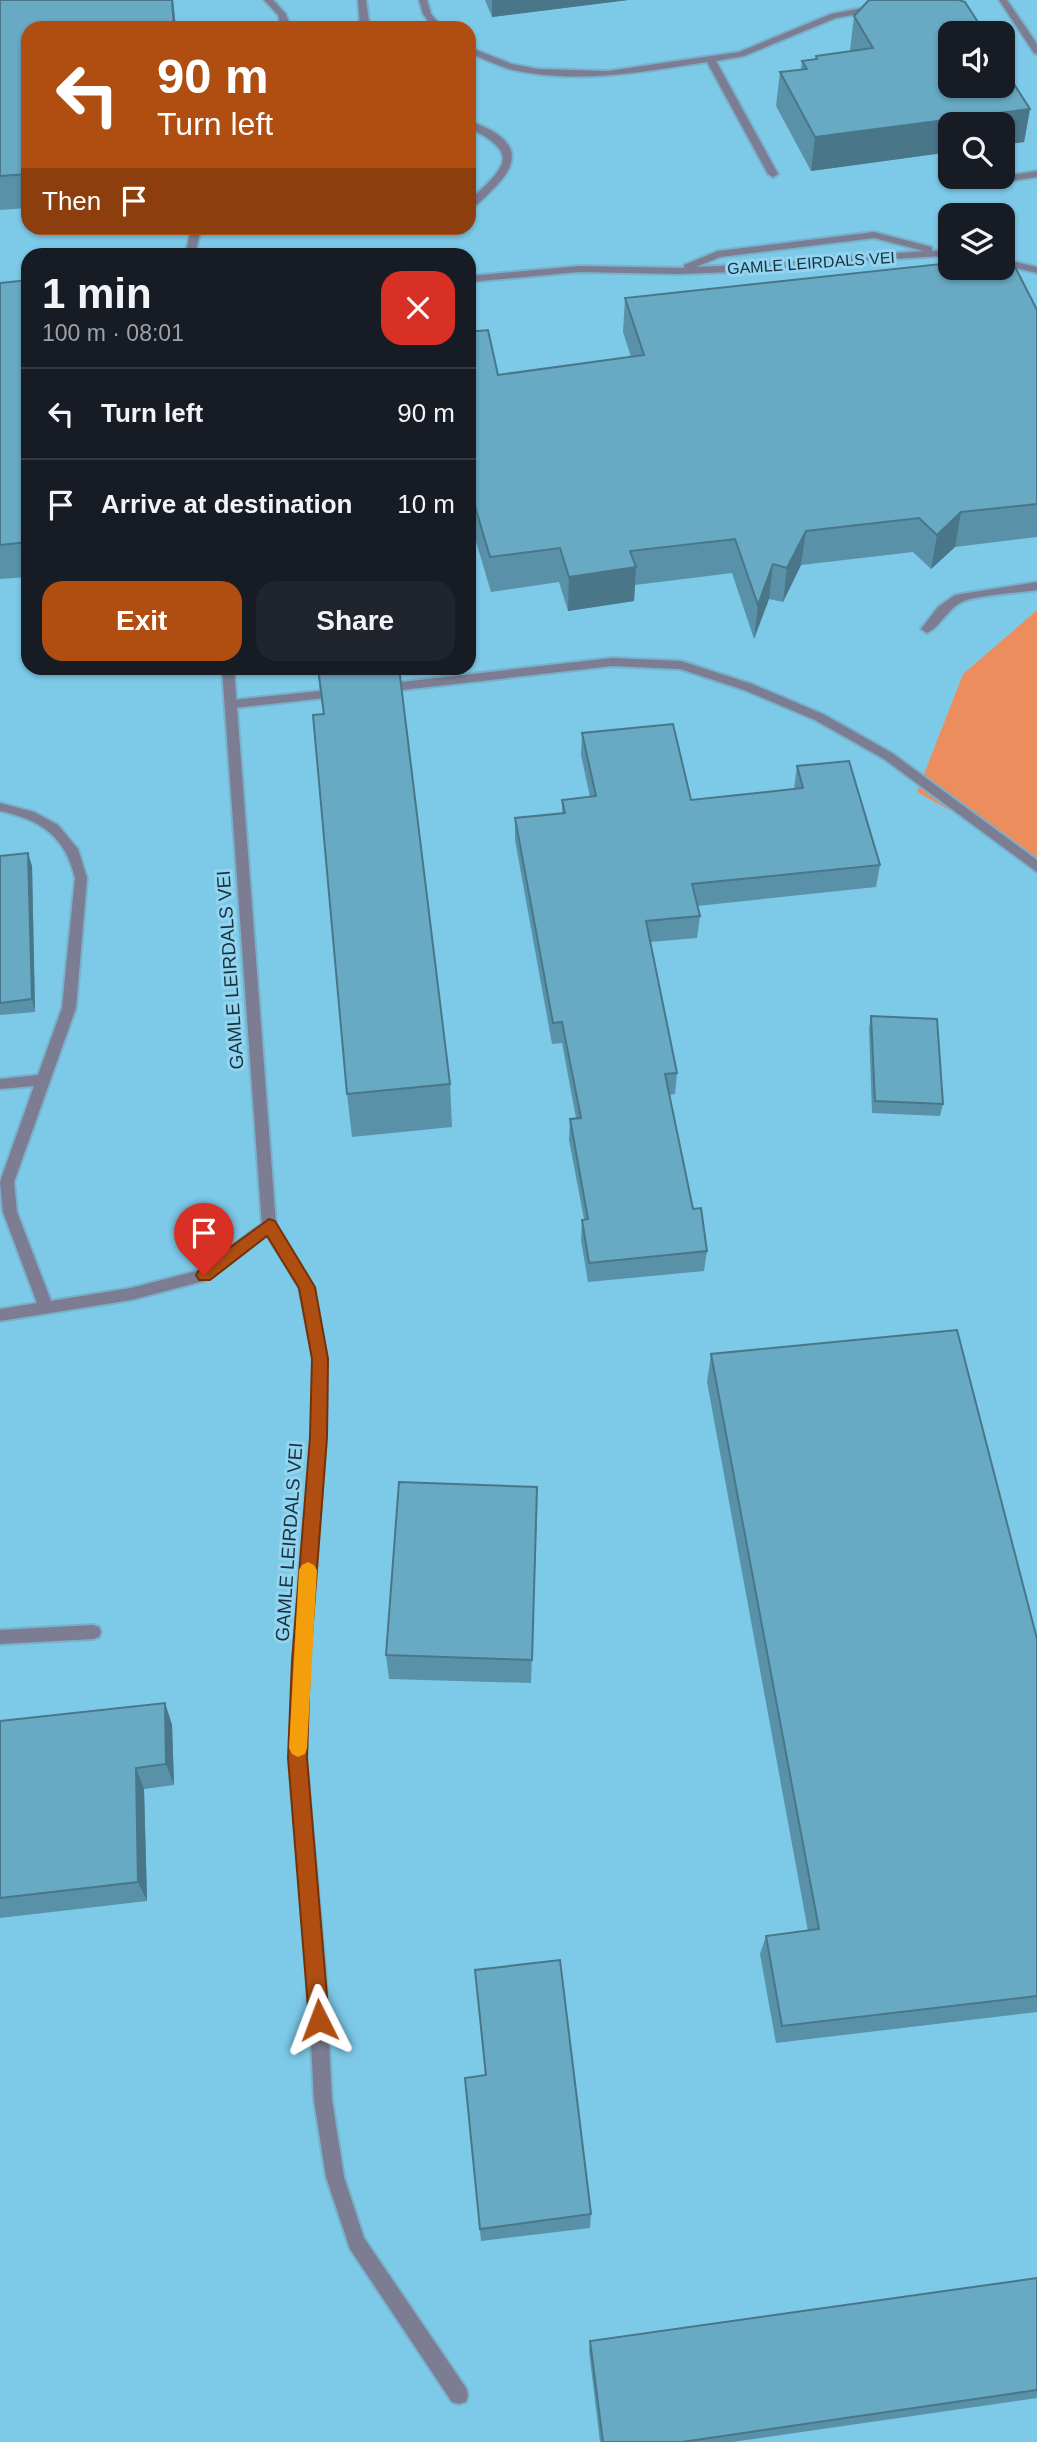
<!DOCTYPE html>
<meta charset="utf-8">
<style>
body{margin:0;font-family:Arial,sans-serif;background:#20242c;color:#f1f3f6;height:100vh;display:flex;flex-direction:column;font-size:26px;white-space:nowrap}
*{box-sizing:border-box;margin:0}
p{font-size:23px;color:#9ea1a6}
.icon{flex:none;width:38px;height:38px;fill:none;stroke:currentColor;stroke-width:2;stroke-linecap:round;stroke-linejoin:round}
.map{position:relative;flex:1;overflow:hidden}
.side{position:absolute;left:21px;top:248px;width:455px;height:427px;display:flex;flex-direction:column;background:#171b24;border-radius:21px;box-shadow:0 2px 5px #0004}
.side>*{flex:none}
.guide{position:absolute;left:21px;top:21px;width:455px;height:214px;border-radius:21px;box-shadow:0 2px 5px #0004;background:#b04e11;color:#fff;overflow:hidden}
.tools{position:absolute;left:938px;top:21px;display:grid;gap:14px}
.tools a{display:grid;place-items:center;width:77px;height:77px;border-radius:14px;background:#171b24;box-shadow:0 2px 5px #0004;font-size:35px}
.pin{position:absolute;display:grid;place-items:center;width:60px;height:60px;color:#fff;margin:-72px -30px;border-radius:50% 50% 50% 0;rotate:-45deg;box-shadow:0 0 7px #0007}
.pin .icon{rotate:45deg}
.me{position:absolute;width:77px;margin:-38px;rotate:357deg;stroke-linejoin:round;filter:drop-shadow(0 0 5px #0008)}
.turn{display:flex;align-items:center;gap:24px;height:147px;padding:0 21px;font-size:32px}
.turn .icon{width:91px;height:91px;stroke-width:2.5}
.turn b{display:block;font-size:49px;line-height:60px}
.then{display:flex;align-items:center;height:66px;padding:0 21px;background:#0003;gap:14px;font-size:26px}
.round{display:grid;place-items:center;flex:none;width:74px;height:74px;border-radius:21px;background:#20242c}
.overview{display:flex;align-items:center;justify-content:space-between;height:119px;padding:0 21px}
h1{font-size:42px;font-weight:700;line-height:52px}
.action{display:flex;gap:14px;margin-top:auto;padding:14px 21px}
.action a{flex:1;height:80px;border-radius:21px;background:#b04e11;color:#fff;font-size:28px;font-weight:700;line-height:80px;text-align:center}
.action a+a{background:#20242c;color:#f1f3f6}
ul{padding:0;list-style:none}
li{display:flex;align-items:center;gap:21px;height:91px;padding:0 21px;border-top:2px solid #363941}
li div{flex:1}
li b{display:block;font-size:26px}
li em{font-style:normal}
.map>svg:first-child{display:block}
</style>
<div class="map">
<svg width="1037" height="2442" viewBox="0 0 1037 2442">
<rect width="100%" height="100%" fill="#93d5f1"/>
<path fill="#7dc9e8" fill-rule="evenodd" d="M0,0H1037V610L963,674L917,792L1037,859V2442H0ZM28,28H469V228H28ZM950,33H1003V86H950ZM950,124H1003V177H950ZM950,215H1003V268H950ZM28,256H469V668H28Z"/>
<path fill="#ec8d5e" d="M1037,610V859L917,792L963,674Z"/>
<g fill="none" stroke-linecap="round" stroke-linejoin="round">
<g stroke="#78b1c9" stroke-width="4">
<path id="lane" d="M358,0H366L370,28H360Z
M419,0H427L431,14L443,28H433L423,14Z
M999,0H1007L1037,44V54L1034,53Z
M877,5L881,8L880,10L836,18L744,56L716,61L778,174L773,177L768,174L707,62C642,72 575,85 509,69C496,65 482,58 469,53V47L512,64L538,69L608,71L739,52L831,14Z
M469,121C507,134 529,153 495,187C487,195 479,205 469,209V201C504,168 523,154 469,128Z
M1037,171V177L1004,182L999,179L1004,176Z
M393,228H412C408,233 397,233 393,228Z
M874,232L932,247V251L943,250L948,253L943,256L841,262L758,271L679,274L579,272L469,282V276L579,266L684,268V265L718,251ZM874,238L924,251C848,256 772,264 696,267L720,257Z
M1003,259L1037,267V273L1003,265Z
M1037,582V590C1019,593 973,595 960,603C946,611 940,627 927,633L921,629L938,607L955,595Z
M612,658L681,661L752,684L823,714L892,753L1037,860V872L884,759L815,720L744,690L680,669L612,666L384,692L378,688L384,684Z
M339,689L343,690V696L233,708L227,704L233,700Z
M0,803L34,812L58,825L78,849L87,878L76,1008L14,1182L17,1212L51,1301L131,1288L200,1270L264,1222H274L276,1226L274,1230L204,1281L131,1300L0,1321V1309L37,1303L3,1212L0,1182L34,1086L0,1089V1079L38,1075L62,1008L75,878C65,836 41,820 0,811Z
M93,1625L99,1627L101,1632L99,1637L93,1639L0,1644V1630Z"/>
</g>
<g stroke="#78b1c9" stroke-width="4">
<path id="street" d="M264,0H273L286,14L291,28H281L278,15Z
M191,228H201L195,256H185Z
M222,668H234L276,1225L313,1287L327,1358L326,1437L309,1661L306,1758L325,1967L332,2100L344,2177L364,2238L466,2388L468,2395L466,2402L459,2404L452,2402L350,2249L326,2177L314,2100L307,1967L290,1758L293,1661L312,1437L313,1358L299,1288L262,1226Z"/>
</g>
<use href="#lane" fill="#7c7c93" fill-rule="evenodd"/>
<use href="#street" fill="#7c7c93" fill-rule="evenodd"/>
</g>
<path fill="#5991a9" d="M0,0H173L176,28H28V208L0,210Z
M485,0H628L492,17Z
M854,16L950,33L1030,109L1024,142L811,171L776,106L780,72L801,69L802,61L815,59L816,56L851,51L850,50Z
M28,280V577L0,579V283Z
M625,298L1037,310V537L955,547L931,569L913,552L801,565L783,602L769,599L754,639L732,573L635,585L634,601L568,611L559,582L491,592L469,518V332L498,375L631,357L623,332Z
M317,668H428V671L400,673L450,1084L452,1127L352,1137L347,1094L323,714Z
M582,733L691,800L794,789L797,766L880,865L876,887L697,906L700,916L697,938L650,942L677,1073L675,1094L669,1095L693,1209L707,1251L704,1271L588,1282L581,1240L582,1220L584,1219L569,1140L570,1119L576,1118L562,1043L552,1044L515,840V818L562,813V800L590,797L581,755Z
M0,856L32,866L35,1012L0,1015Z
M871,1016L943,1104L940,1116L872,1113L869,1028Z
M711,1354L1037,1639V2012L776,2043L760,1954L766,1936L808,1931L707,1382Z
M537,1512L531,1683L389,1679L386,1655Z
M165,1703L172,1725L174,1785L144,1789L147,1901L0,1918V1721Z
M475,1970L591,2214L590,2228L481,2241L465,2078L485,2075Z
M1037,2278V2398L732,2442H600L589,2351L590,2341Z"/>
<path fill="#497689" d="M172,0H173L176,28H174Z
M492,0H628L492,17Z
M1030,109L1024,142L1003,145V124H950V152L811,171L815,137Z
M961,512L955,547L931,569L937,535Z
M806,531L801,565L783,602L787,568Z
M773,564L769,599L754,639L758,605Z
M636,567L634,601L568,611L569,577Z
M28,853L32,866L35,1012L32,999Z
M165,1703L172,1725L174,1785L166,1764Z
M136,1768L144,1789L147,1901L138,1882Z"/>
<path fill="#68a9c4" stroke="#497689" stroke-width="2" d="M0,0H172L174,28H28V174L0,176Z
M869,0H959L965,2L985,33H950V86H1003V67L1030,109L815,137L780,72L807,69L802,61L817,59L816,56L873,48L854,16Z
M1003,257H1010L1037,310V504L961,512L937,535L919,518L806,531L787,568L773,564L758,605L735,539L630,551L636,567L569,577L560,548L490,557L469,486V332L488,330L498,375L644,355L625,298L950,263V268H1003Z
M28,280V542L0,545V283Z
M318,668H399L450,1084L347,1094L313,715L324,714Z
M673,724L691,800L803,788L797,766L849,761L880,865L692,884L700,916L646,921L677,1073L665,1074L693,1209L701,1208L707,1251L589,1263L582,1220L588,1219L570,1119L581,1118L562,1022L553,1023L515,818L565,813L562,800L596,796L582,733Z
M28,853L32,999L0,1003V856Z
M871,1016L937,1019L943,1104L875,1101Z
M957,1330L1037,1639V1996L782,2026L766,1936L819,1929L711,1354Z
M399,1482L537,1487L532,1660L386,1655Z
M165,1703L166,1764L136,1768L138,1882L0,1898V1721Z
M560,1960L591,2214L480,2229L465,2078L486,2075L475,1970Z
M1037,2278V2390L682,2442H603L590,2341Z"/>
<path fill="#b04e11" stroke="#72330b" stroke-width="2" d="M269,1219L275,1221L315,1287L328,1359L327,1437L310,1661L307,1758L329,2020L326,2027L319,2030L312,2027L309,2020L288,1758L292,1661L310,1437L312,1359L299,1288L267,1236L210,1280H199L196,1275L199,1270Z"/>
<path fill="#f59e0b" d="M308,1562L314,1565L317,1570L307,1748L305,1754L298,1757L292,1754L289,1748L299,1570L302,1565Z"/>
<g text-anchor="middle" dominant-baseline="central" stroke-width="6" stroke-linejoin="round" paint-order="stroke">
<g font-size="16" fill="#16323d" stroke="#93d5f1">
<text transform="translate(811 263) rotate(-4)">GAMLE LEIRDALS VEI</text>
</g>
<g font-size="19" fill="#16323d" stroke="#93d5f1">
<text transform="translate(230 970) rotate(-94)">GAMLE LEIRDALS VEI</text>
<text transform="translate(289 1542) rotate(-86)">GAMLE LEIRDALS VEI</text>
</g>
</g>
</svg>
<div class="tools">
<a><svg class="icon" aria-label="sound" viewBox="0 0 24 24"><path d="M4 9h4l5-4v14l-5-4H4zM17 9q2 3 0 6"/></svg></a>
<a><svg class="icon" aria-label="search" viewBox="0 0 24 24"><circle cx="10" cy="10" r="6"/><path d="M15 15l6 6"/></svg></a>
<a><svg class="icon" aria-label="layers" viewBox="0 0 24 24"><path d="M12 4l9 5-9 5-9-5zM3 14l9 5 9-5"/></svg></a>
</div>
<div class="pin" style="left:204px;top:1275px;background:#d93025"><svg class="icon" aria-label="arrive" viewBox="0 0 24 24"><path d="M6 21V4h12l-3 4 3 4H6"/></svg></div>
<svg class="me" style="left:319px;top:2020px" viewBox="-20 -20 40 40"><path d="M0-17L14 15 0 8-14 15z" fill="#b04e11" stroke="#fff" stroke-width="4"/></svg>
<div class="guide">
<div class="turn"><svg class="icon" aria-label="left" viewBox="0 0 24 24"><path d="M17 20v-9H6M10 6l-5 5 5 5"/></svg><div><b>90 m</b>Turn left</div></div>
<div class="then">Then<svg class="icon" aria-label="arrive" viewBox="0 0 24 24"><path d="M6 21V4h12l-3 4 3 4H6"/></svg></div>
</div>
<section class="side">
<div class="overview"><div><h1>1 min</h1><p>100 m · 08:01</p></div><a class="round" style="background:#d93025;color:#fff"><svg class="icon" aria-label="close" viewBox="0 0 24 24"><path d="M6 6l12 12M18 6L6 18"/></svg></a></div>
<ul>
<li><svg class="icon" aria-label="left" viewBox="0 0 24 24"><path d="M17 20v-9H6M10 6l-5 5 5 5"/></svg><div><b>Turn left</b></div><em>90 m</em></li>
<li><svg class="icon" aria-label="arrive" viewBox="0 0 24 24"><path d="M6 21V4h12l-3 4 3 4H6"/></svg><div><b>Arrive at destination</b></div><em>10 m</em></li>
</ul>
<div class="action"><a>Exit</a><a>Share</a></div>
</section>
</div>
